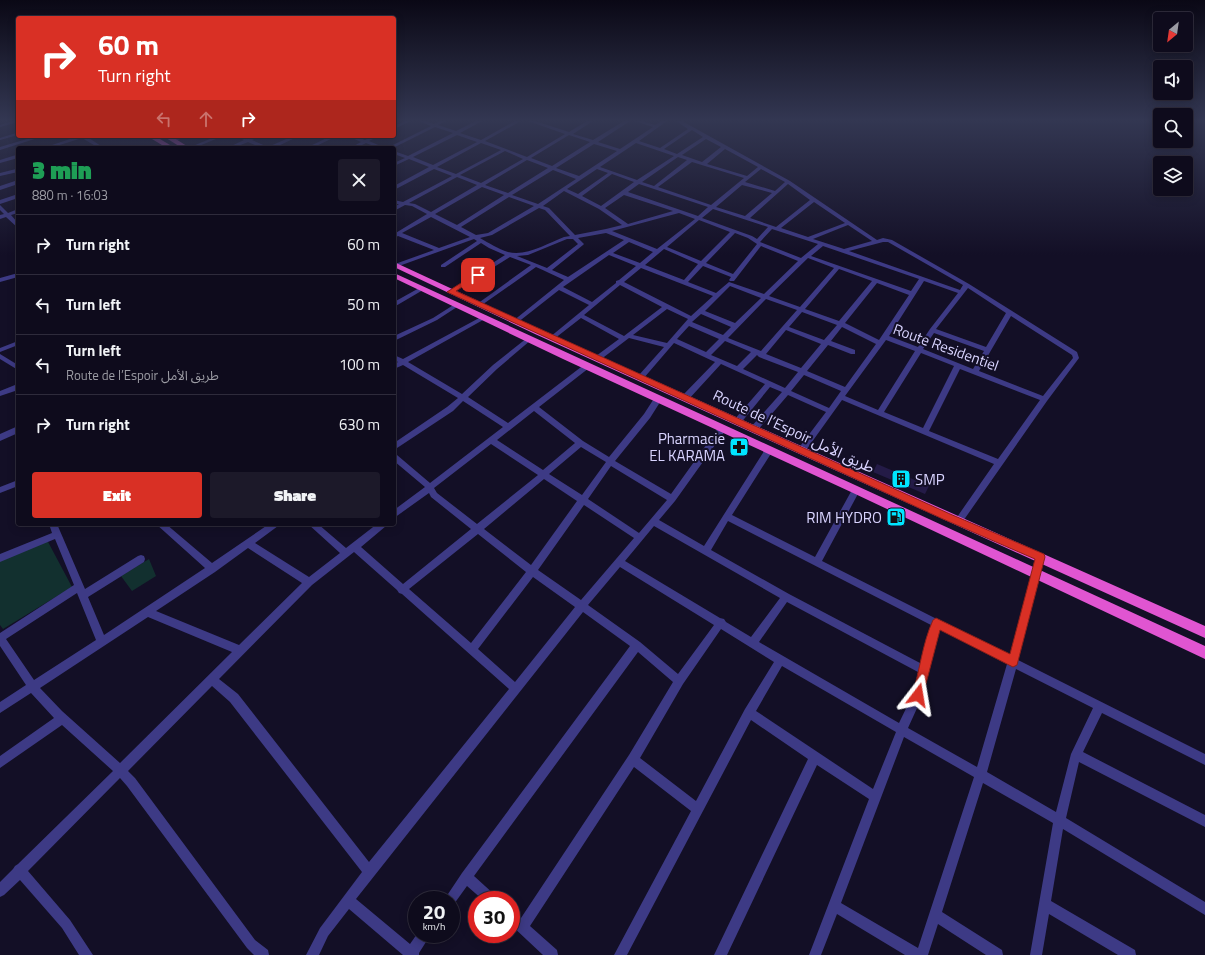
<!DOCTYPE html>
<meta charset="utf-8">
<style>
body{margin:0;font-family:"Titillium Web","Noto Sans Arabic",sans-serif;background:#1c1929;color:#f1f3f6;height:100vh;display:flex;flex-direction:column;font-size:15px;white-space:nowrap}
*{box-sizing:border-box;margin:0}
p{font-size:13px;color:#9b9ba3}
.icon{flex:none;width:22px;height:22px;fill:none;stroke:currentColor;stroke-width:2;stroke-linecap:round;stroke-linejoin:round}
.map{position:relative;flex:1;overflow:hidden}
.panel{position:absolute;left:16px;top:146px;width:380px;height:380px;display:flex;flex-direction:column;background:#0e0b1c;border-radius:4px;box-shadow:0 2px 10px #0003,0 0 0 1px #2e2b3b}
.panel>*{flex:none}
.top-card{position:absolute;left:16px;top:16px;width:380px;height:122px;border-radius:4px;box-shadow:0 2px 10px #0003,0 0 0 1px #2e2b3b;background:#d93025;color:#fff;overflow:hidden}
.needle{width:26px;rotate:209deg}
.fabs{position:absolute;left:1153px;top:12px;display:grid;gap:8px}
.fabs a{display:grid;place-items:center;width:40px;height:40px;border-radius:4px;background:#0e0b1c;box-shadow:0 2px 10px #0003,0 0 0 1px #2e2b3b;font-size:20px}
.speed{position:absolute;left:408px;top:891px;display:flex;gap:8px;font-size:20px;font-weight:700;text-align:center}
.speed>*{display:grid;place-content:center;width:52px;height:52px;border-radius:50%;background:#0e0b1c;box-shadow:0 2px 10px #0003,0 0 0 1px #2e2b3b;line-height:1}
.speed small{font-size:10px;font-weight:400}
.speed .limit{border:6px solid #d22;background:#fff;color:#111}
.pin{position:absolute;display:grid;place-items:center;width:34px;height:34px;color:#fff;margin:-17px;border-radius:8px;box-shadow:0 2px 6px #0006}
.me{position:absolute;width:44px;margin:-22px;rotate:14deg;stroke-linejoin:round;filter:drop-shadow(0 0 3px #0008)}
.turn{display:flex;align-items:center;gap:14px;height:84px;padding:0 16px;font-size:18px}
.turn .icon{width:52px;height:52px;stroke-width:2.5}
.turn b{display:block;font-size:28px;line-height:34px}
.lanes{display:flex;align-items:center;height:38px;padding:0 16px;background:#0003;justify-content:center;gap:20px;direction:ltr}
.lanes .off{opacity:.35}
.round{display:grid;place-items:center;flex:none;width:42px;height:42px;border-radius:4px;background:#1c1929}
.head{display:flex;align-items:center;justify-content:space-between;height:68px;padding:0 16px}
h1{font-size:24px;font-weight:800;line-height:30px;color:#1e9e55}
.action{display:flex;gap:8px;margin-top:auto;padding:8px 16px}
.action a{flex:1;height:46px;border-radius:4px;background:#d93025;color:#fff;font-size:16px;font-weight:800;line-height:46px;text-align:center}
.action a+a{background:#1c1929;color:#f1f3f6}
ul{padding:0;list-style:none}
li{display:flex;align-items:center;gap:12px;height:60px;padding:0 16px;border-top:1px solid #2e2b3b}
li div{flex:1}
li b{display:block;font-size:15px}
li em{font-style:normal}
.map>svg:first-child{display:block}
</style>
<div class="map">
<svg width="1205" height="955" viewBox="0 0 1205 955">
<rect width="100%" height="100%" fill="#130f26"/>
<path fill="#12302f" d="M47,540L72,587L3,629L0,625V561Z
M149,559L156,576L132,591L121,576Z"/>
<path fill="#241b47" d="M877,464L929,486L925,494L873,472Z"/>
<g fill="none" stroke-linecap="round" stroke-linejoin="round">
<path fill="#3d3a85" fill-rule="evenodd" d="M12,121H18V122L0,127V125Z
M405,121H411L394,129V126Z
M419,121H426L434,124L440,121H446L438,125L456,131L476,121H482L460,133L481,140L515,121H521L485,141L527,157L565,134L528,121H535L569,132L587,121H593L573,134L593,140L624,121H630L598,142L620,149L653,127L635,121H642L655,125L662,121H667L639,141L660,148L688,129L676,121H682L790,181L877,240L883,238L892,240L969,284L1077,352L1079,358L1047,401L961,524L958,525L955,524L954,522L955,520L994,464L842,400L804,453H798L797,451L798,449L826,412L788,395L757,431H751L750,429L751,427L782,392L770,387L740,424H734L733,422L734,420L765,384L721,364L688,400H682L681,398L682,396L715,362L674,343L643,379H639L638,377L639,375L664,347L629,338L600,360H596V356L619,339L581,318L554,339H550V337L589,305L559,290L517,323H513V321L564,280C554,275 545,271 536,267L479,307L477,306V304L531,265L510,257L451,294L448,292L449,291L505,255L489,248L481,243L445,267H441V265L477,241L474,239L399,266H395V264L434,250L398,236L394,238V234L427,214L412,206L405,205L394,211V207L399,204H394V200L403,202L452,176L434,169L394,190V186L429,167L409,159L394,166V163L405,158L394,154V151L408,156L453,133L435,127L393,148H387L431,126ZM692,130L703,137L677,154L664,149ZM457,135L477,142L433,165L413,157ZM569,135L590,142L552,166L531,158ZM706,139L721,147L702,162L682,155ZM481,143L501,150L456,174L437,167ZM636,143L674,156L637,180L600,167ZM594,144L617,151L579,176L556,168ZM725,149L758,167L747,176L707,164ZM505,151L523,159L481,183L460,175ZM678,157L687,160L654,186L642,182ZM527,160L548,168L508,193L485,185ZM692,162L744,178L711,205L658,187ZM597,169L608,173L578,194L567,189ZM761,169L785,182L775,191L745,182ZM553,170L576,179L538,204L512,195ZM612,174L634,182L601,206L582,196ZM457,177L477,185L431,212L415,204L409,203ZM639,184L708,207L698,216L628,192ZM788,184L810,200L776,227L750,218ZM742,185L772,193L745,216L716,207ZM482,187L504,195L457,225L435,214ZM564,191L599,209L622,225L606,229L575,235L549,208L543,206ZM624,195L673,211L628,224L605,208ZM509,197L534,206L488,233L476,235L461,227ZM814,202L845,223L808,237L781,228ZM539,208L545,210L570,236L564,237C548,243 526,257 508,252C498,249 489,243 480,238L492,235ZM713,209L768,227L757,239L752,236L702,218ZM679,213L695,219L657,249L612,231ZM431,217L470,237L439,248L402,233ZM699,220L730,232L701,261L667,247ZM848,225L872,241L844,249L813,239ZM772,229L775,230L818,244L801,258L760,242ZM606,233L624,240L568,277L552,270L583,245L584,244L578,238ZM735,233L748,238L757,244L733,274L706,263ZM567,239H573L578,244L547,268L517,256L528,255ZM629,242L653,252L640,263L613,253ZM883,242H888L963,285L960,290L849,251ZM761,246L798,261L764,294L729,282L716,293L688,282L703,266L731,277L729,280L730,281H734ZM823,246L919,279L911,291L811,256ZM664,249L698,264L684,280L645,265ZM609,255L636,266L619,280L616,281V283L592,302L563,287ZM808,258L834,268L800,307L769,296ZM641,268L713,296L691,316L624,282ZM839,269L872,281L839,321L805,309ZM924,281L958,293L930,329L918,347L889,336ZM877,283L909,295L879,340L845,323ZM620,285L662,307L624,336L584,315ZM730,286L761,298L735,323L705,311ZM968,288L1006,313L986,347L936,329ZM766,299L797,310L761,351L728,338ZM667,309L688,319L667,343L633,335ZM802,312L837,325L824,340L789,327ZM701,314L731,327L723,335L692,322ZM1011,316L1072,355L1073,358L1043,396L979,371ZM689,326L719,339L706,352L677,339ZM842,327L876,344L845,387L807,371L828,345L851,354H855V350L831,341ZM786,330L821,344L801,368L766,354ZM934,333L984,351L973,369L923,349ZM886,340L915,351L878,410L845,396ZM725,341L751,352L737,366L711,355ZM921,353L954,366L923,428L884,412ZM757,355L759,357L798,372L785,388L743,369ZM960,369L1040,400L998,459L929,431ZM804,375L841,391L829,408L791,391Z
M16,133H18V135L0,140V138Z
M37,136H44L0,150V147Z
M79,136H86L104,148H99L82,138L50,148H43Z
M180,136H186L176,141L172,140Z
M217,136H223L194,148H188Z
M236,136H242L248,139L254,136H260L252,140L268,147L293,136H299L274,148H262L248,142L233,148H227L244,140Z
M331,136H337L312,148H306Z
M348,136H354L365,140L373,136H379L369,141L385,148H379L366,143L356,148H350L361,142Z
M16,155H18V158L0,163V160Z
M16,169H18V172L0,176V173Z
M18,180V184L0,190V186Z
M18,194V198L0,204V200Z
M0,205L8,213L18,209V213L11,215L18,223V228L6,217L0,219V215L4,214L0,210Z
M18,273V277L0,282V278Z
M421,287L424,289L423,290L394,307V302Z
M455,304L458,306L457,307L437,320L394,341V336L433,318Z
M481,317L483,318V320L408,362L462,394L493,365L527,338H531V340L497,369L468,397L508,423L585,364H589L590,366L589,368L539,407L583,441L609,457L644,414L655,397H661L662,399L650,418L615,461L671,494L719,427H725L726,429L725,431L675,501L659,520L704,546L766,448H772L773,450L772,452L732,515L815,557L853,488H859L860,490L822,561L1010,656L1036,557L1037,554L1040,553L1043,554L1044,557L1018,660L1205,754V765L1102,713L1083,752L1205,815V827L1079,762L1066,818L1205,902V915L1063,829L1051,901L1135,950L1136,955H1118L1049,914L1042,955H1030L1053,823L983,783L942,912L1002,950L1003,955H986L938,924L928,955H905L837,914L821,955H809L869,799L817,765L727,955H714L808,759L751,720L627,955H614L691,811L634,767L530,926L557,950L558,955H543L511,925V911L515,913L521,918L629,755L673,682L638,652L474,876L496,896L498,900H483L467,886L454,904L451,906V900H444L462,873L630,646L583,612L356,899L410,944L417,934H431L419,953V955H403L349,909L328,936L319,955H306L320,928L362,872L230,702L212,686L128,771L135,778L255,940L268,950L269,955H254L247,948L127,786L120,778L28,871L70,920L93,955H79L62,928L20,880L4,895L0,897V882L13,869L15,866L18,864L113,771L62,725L0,768V756L54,718L31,693L0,713V702L26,685L0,646V633L74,585L55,539L0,562V554L52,533L49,524H57L85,589L138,556L141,555L144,556L145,559L144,562L88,597L104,635L205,568L156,524H166L212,563L269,524H279L278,526L255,543L309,577L340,553L308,524H318L346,548L377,524H387L386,526L361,547L403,584L471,529L431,497L429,493L394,518V510L425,487L394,461V454L397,455L430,483L503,427L463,401L453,411L394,450V443L447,407L458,398L403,365L394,369V364L398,362L394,360V355L403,359ZM534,411L575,443L543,470L497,440ZM491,444L538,475L477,524L437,493L434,488ZM581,447L606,462L582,495L549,474ZM611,466L667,500L639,533L588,499ZM544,479L577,501L531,565L484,529ZM584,505L634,538L581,600L538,570ZM728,521L931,625L920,663L789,594L711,550ZM654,526L780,598L751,637L726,622L724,619L720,618L625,561ZM478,534L526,572L471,643L409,589ZM248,548L302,583L239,645L156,611L215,572ZM354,552L397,590L399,593L402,594L509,689L369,862L238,694L219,679L312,585ZM620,567L714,625L678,674L640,642L588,605ZM533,577L575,607L515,682L478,649ZM77,593L96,640L34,680L6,639ZM787,602L918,672L913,694L899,723L759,642ZM148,617L232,652L120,763L62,711L40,688ZM721,629L774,662L745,709L696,801L640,758L683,684ZM939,629L1007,664L977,767L908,728L923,695L928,670ZM782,666L896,732L873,789L756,711ZM1016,669L1093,708L1071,754L1056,812L987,772ZM904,737L974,777L918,948L841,903Z
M18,341V345L0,352V348Z
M0,354L18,365V370L0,359Z
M15,385H18V390L0,396V391Z
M18,480V486L0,493V487Z"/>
<path fill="#3d3a85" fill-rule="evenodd" d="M18,426V433L0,441V434Z"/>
<path fill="#e055d1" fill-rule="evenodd" d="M147,136H155L175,148H167Z
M163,136H171L190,148H182Z
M394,262L541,330L1205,626V638L535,334L394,267Z
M394,273L1205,646V659L851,492L563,359L394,278Z"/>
</g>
<linearGradient id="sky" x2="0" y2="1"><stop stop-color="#0a0815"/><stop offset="0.47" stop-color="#333752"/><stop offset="1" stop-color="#333752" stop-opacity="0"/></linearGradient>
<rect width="1205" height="255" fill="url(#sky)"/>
<path fill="#d93025" stroke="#8d1f18" d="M475,274L481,275L456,291L950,514L1044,554L1045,557L1017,665L1013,667L1009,665L940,630L922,699L918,701L914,699L912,695C920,671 922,644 933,620L936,618L940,620L1010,654L1035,559L943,519L447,292Z"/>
<defs>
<g id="pharmacy-square" transform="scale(1)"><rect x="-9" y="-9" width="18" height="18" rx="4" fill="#00e5ff" stroke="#130f26"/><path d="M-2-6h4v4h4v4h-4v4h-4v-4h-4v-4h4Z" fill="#111"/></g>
<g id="building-square" transform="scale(1)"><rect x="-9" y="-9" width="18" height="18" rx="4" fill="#00e5ff" stroke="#130f26"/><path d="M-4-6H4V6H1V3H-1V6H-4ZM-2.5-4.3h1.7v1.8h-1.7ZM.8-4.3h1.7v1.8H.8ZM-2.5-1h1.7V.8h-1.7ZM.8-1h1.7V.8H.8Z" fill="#111"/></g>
<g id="fuel-square" transform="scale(1)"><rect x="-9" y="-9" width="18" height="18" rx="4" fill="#00e5ff" stroke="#130f26"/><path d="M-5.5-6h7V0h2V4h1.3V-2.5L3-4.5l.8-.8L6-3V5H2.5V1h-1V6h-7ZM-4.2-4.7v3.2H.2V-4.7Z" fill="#111"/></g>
</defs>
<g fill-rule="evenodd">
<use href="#pharmacy-square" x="739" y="447"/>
<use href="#building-square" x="901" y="479"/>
<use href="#fuel-square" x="896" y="517"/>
</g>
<g text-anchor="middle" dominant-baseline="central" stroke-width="4" stroke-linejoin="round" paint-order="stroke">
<g font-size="15" fill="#d9d4ff" stroke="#130f26">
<text transform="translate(946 347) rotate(20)">Route Residentiel</text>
<text transform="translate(794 431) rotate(25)">Route de l’Espoir طريق الأمل</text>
</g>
<g font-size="15" fill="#d9d4ff" stroke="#130f26" text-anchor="end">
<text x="725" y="438">Pharmacie<tspan x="725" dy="17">EL KARAMA</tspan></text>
<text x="915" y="479" text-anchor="start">SMP</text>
<text x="882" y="517">RIM HYDRO</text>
</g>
</g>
</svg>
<div class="fabs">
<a><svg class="needle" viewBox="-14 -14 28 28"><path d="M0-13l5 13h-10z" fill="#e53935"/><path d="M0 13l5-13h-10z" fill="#9b9ba3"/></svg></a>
<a><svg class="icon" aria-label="sound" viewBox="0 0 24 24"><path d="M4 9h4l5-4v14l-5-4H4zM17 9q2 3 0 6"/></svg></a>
<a><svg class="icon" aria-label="search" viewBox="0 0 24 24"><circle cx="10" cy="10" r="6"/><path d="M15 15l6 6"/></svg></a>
<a><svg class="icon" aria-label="layers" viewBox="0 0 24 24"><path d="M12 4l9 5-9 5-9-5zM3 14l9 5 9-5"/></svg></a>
</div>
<div class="speed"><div>20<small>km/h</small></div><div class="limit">30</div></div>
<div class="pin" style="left:478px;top:275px;background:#d93025"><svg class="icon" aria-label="arrive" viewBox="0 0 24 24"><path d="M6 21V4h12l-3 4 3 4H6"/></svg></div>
<svg class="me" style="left:918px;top:695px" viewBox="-20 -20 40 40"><path d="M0-17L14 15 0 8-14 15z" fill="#d93025" stroke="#fff" stroke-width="4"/></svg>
<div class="top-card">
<div class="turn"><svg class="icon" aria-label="right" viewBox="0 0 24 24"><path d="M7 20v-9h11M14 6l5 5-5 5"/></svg><div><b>60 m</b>Turn right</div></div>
<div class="lanes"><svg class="icon off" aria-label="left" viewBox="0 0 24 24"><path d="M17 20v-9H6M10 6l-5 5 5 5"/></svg><svg class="icon off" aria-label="ahead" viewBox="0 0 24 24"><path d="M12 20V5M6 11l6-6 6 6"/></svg><svg class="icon" aria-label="right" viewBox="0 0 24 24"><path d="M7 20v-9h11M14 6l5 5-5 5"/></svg></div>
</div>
<section class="panel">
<div class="head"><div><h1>3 min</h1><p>880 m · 16:03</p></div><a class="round"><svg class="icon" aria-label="close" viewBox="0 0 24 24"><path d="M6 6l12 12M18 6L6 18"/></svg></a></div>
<ul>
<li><svg class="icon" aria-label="right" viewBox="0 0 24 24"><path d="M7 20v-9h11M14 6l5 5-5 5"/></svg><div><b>Turn right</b></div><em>60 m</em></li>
<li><svg class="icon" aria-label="left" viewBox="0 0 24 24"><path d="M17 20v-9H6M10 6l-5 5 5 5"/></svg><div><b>Turn left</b></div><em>50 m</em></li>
<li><svg class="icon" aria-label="left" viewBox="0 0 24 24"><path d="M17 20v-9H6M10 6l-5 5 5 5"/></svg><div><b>Turn left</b><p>Route de l’Espoir طريق الأمل</p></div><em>100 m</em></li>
<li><svg class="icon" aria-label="right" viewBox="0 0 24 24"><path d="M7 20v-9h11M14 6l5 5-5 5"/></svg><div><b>Turn right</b></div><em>630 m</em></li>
</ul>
<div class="action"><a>Exit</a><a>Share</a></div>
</section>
</div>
